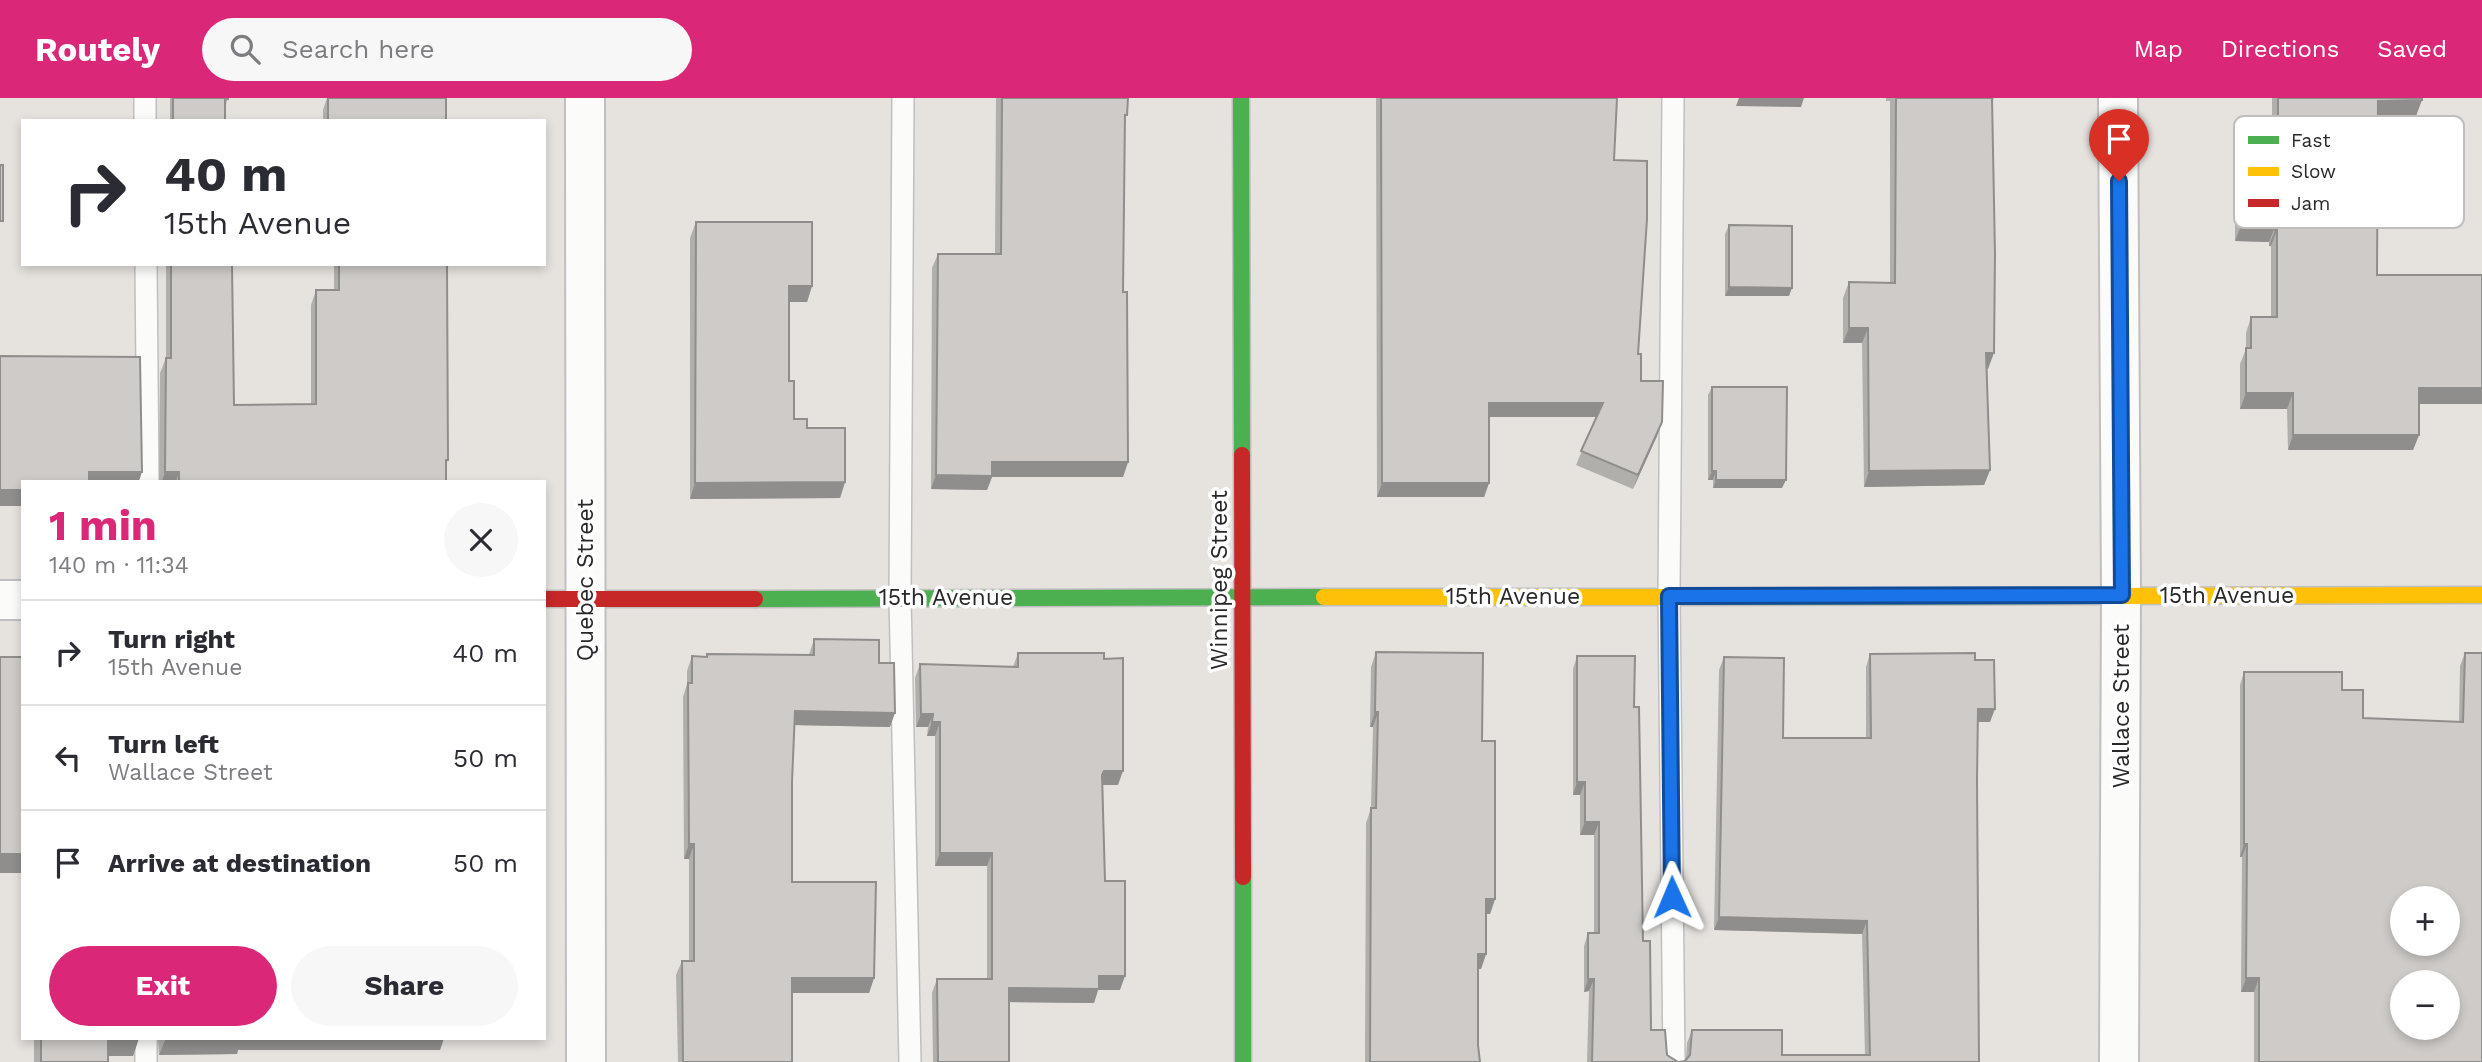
<!DOCTYPE html>
<meta charset="utf-8">
<style>
body{margin:0;font-family:"Work Sans",sans-serif;background:#f7f7f7;color:#2b2b33;height:100vh;display:flex;flex-direction:column;font-size:26px;white-space:nowrap}
*{box-sizing:border-box;margin:0}
p{font-size:23px;color:#7c7c81}
.icon{flex:none;width:38px;height:38px;fill:none;stroke:currentColor;stroke-width:2;stroke-linecap:round;stroke-linejoin:round}
.map{position:relative;flex:1;overflow:hidden}
.sheet{position:absolute;left:21px;top:382px;width:525px;height:560px;display:flex;flex-direction:column;background:#fff;border-radius:0px;box-shadow:0 4px 10px #0003}
.sheet>*{flex:none}
.top-card{position:absolute;left:21px;top:21px;width:525px;height:147px;border-radius:0px;box-shadow:0 4px 10px #0003;background:#fff;color:#2b2b33;overflow:hidden}
.fabs{position:absolute;left:2390px;top:788px;display:grid;gap:14px}
.fabs a{display:grid;place-items:center;width:70px;height:70px;border-radius:50%;background:#fff;box-shadow:0 4px 10px #0003;font-size:35px}
.pin{position:absolute;display:grid;place-items:center;width:60px;height:60px;color:#fff;margin:-72px -30px;border-radius:50% 50% 50% 0;rotate:-45deg;box-shadow:0 0 7px #0007}
.pin .icon{rotate:45deg}
.me{position:absolute;width:77px;margin:-38px;rotate:359deg;stroke-linejoin:round;filter:drop-shadow(0 0 5px #0008)}
.turn{display:flex;align-items:center;gap:24px;height:147px;padding:0 28px;font-size:32px}
.turn .icon{width:91px;height:91px;stroke-width:2.5}
.turn b{display:block;font-size:49px;line-height:60px}
.round{display:grid;place-items:center;flex:none;width:74px;height:74px;border-radius:37px;background:#f7f7f7}
.headline{display:flex;align-items:center;justify-content:space-between;height:119px;padding:0 28px}
h1{font-size:42px;font-weight:700;line-height:52px;color:#db2777}
.cta{display:flex;gap:14px;margin-top:auto;padding:14px 28px}
.cta a{flex:1;height:80px;border-radius:42px;background:#db2777;color:#fff;font-size:28px;font-weight:700;line-height:80px;text-align:center}
.cta a+a{background:#f7f7f7;color:#2b2b33}
ul{padding:0;list-style:none}
li{display:flex;align-items:center;gap:21px;height:105px;padding:0 28px;border-top:2px solid #e1e1e2}
li div{flex:1}
li b{display:block;font-size:26px}
li em{font-style:normal}
header{display:flex;align-items:center;gap:42px;box-sizing:border-box;height:98px;padding:0 35px;background:#db2777;color:#fff}
header strong{font-size:33px}
nav{display:flex;gap:38px;margin-inline-start:auto;font-size:24px}
.search{width:490px;height:63px;background:#f7f7f7;display:flex;align-items:center;gap:18px;box-sizing:border-box;padding:0 24px;border-radius:38px;color:#7c7c81;font-size:26px}
.map>svg:first-child{display:block}
</style>
<header>
<strong>Routely</strong>
<div class="search"><svg class="icon" aria-label="search" viewBox="0 0 24 24"><circle cx="10" cy="10" r="6"/><path d="M15 15l6 6"/></svg>Search here</div>
<nav><a>Map</a><a>Directions</a><a>Saved</a></nav>
</header>
<div class="map">
<svg width="2482" height="964" viewBox="0 0 2482 964">
<rect width="100%" height="100%" fill="#e6e3df"/>
<g fill="none" stroke-linecap="round" stroke-linejoin="round">
<g stroke="#c0bfc0" stroke-width="24">
<path id="lane" d="M145,0V23
M903,0L900,499L910,964
M1673,0L1669,498L1674,964
M146,166L148,383
M146,964V940"/>
</g>
<g stroke="#c0bfc0" stroke-width="42">
<path id="street" d="M585,0L586,964
M2118,0L2121,497L2119,964
M0,502H23"/>
</g>
<g stroke="#c0bfc0" stroke-width="19">
<path id="fast" d="M1241,0L1242,357
M1671,499L2094,498
M755,501L1324,499
M1243,779V964"/>
</g>
<g stroke="#c0bfc0" stroke-width="19">
<path id="slow" d="M2094,498L2482,497
M1324,499H1671"/>
</g>
<g stroke="#c0bfc0" stroke-width="19">
<path id="jam" d="M1242,357L1243,779
M544,501H755"/>
</g>
<use href="#lane" stroke="#fbfbfa" stroke-width="21"/>
<use href="#street" stroke="#fbfbfa" stroke-width="38"/>
<use href="#fast" stroke="#4caf50" stroke-width="16"/>
<use href="#slow" stroke="#ffc107" stroke-width="16"/>
<use href="#jam" stroke="#c62828" stroke-width="16"/>
</g>
<path fill="#b1afac" d="M170,0H228L225,9V23H170Z
M327,0H446V23H323V12Z
M996,0H1128L1124,25L1123,194L1128,364L1123,379H992L987,392L931,391L932,170L938,156H995Z
M1376,0H1617L1614,62L1641,283L1657,338L1633,391L1576,367L1596,319H1489V385L1484,399H1377Z
M1886,0H1994L1992,5L1988,271H1987L1990,372L1984,387L1864,389L1862,245H1843V200L1849,184L1890,185V3H1886Z
M2272,0H2422L2416,18H2378L2377,177L2482,306H2419V337L2413,352H2288L2287,311H2240V266L2246,251V235L2251,219H2271V148H2269V144L2235,143V99L2240,85V68L2246,53H2272Z
M696,124L812,188L807,204H789V283L794,321L807,330L845,384L840,400L690,401V140Z
M1729,127L1789,198H1725V136Z
M166,166H232L234,307L311,306V207L316,192H334V166H447L448,362L446,367V383H159L160,275L166,260Z
M1712,289L1782,390H1713V382H1708V297Z
M814,541L879,565L890,629L794,627L792,684V784L874,880L869,895H792V964H678L676,877L682,863H689V761H684L683,599L687,586V573L692,558L706,559L707,556L809,557Z
M1376,554L1482,643L1495,801L1490,816H1486V856L1481,871H1478V947L1480,964H1365L1366,725L1371,710L1373,629H1370L1371,569Z
M1018,555L1104,561L1118,687H1103L1105,783L1120,892H1098L1094,905L1009,904V964H933L932,895L937,881H987V768H935V638H927L928,629H916L915,580L920,566L1013,569Z
M2465,555L2482,964H2254V894H2241L2242,759H2240V587L2244,574L2342,592L2363,620L2459,624L2460,568Z
M1870,556L1975,562L1990,624H1978L1977,681L1979,964L1685,963L1686,961L1687,945L1692,932L1782,957H1865L1862,836L1714,832L1719,572L1724,559L1783,640H1866V569Z
M1577,558L1634,609L1643,843L1651,932L1667,957L1678,964H1587L1589,893L1584,894V848L1588,835H1594V737H1580V697H1573V571Z
M34,940H139L133,958H108V964H34Z
M158,940H444L440,952H238L237,956L159,957Z"/>
<path fill="#908e8c" d="M1739,0H1804L1801,9L1736,8Z
M2422,2L2416,18H2372L2378,3Z
M2241,128L2275,129L2269,144L2235,143Z
M2275,132H2277L2271,148H2269Z
M789,188H812L807,204H784Z
M1729,189L1792,190L1789,198H1725Z
M1849,230H1868L1862,245H1843Z
M1986,255H1994L1988,271H1981Z
M2419,290H2482V306H2413Z
M2246,295H2293L2287,311H2240Z
M1489,305H1603L1598,319H1484Z
M1662,324L1657,338L1633,391L1638,377Z
M2293,337H2419L2413,352H2288Z
M992,364H1128L1123,379H992L987,392L931,391L936,377Z
M1990,372L1984,387L1864,389L1869,373Z
M1712,373H1716L1713,382H1708Z
M89,374H142L139,383H86Z
M165,374H179L176,383H162Z
M1716,382H1786L1782,390H1713Z
M845,384L840,400L690,401L695,385Z
M1382,385H1489L1484,399H1377Z
M0,392H23V408H0Z
M1978,611H1995L1990,624H1973Z
M795,613L895,615L890,629L790,627Z
M1375,614H1378L1373,629H1370Z
M921,616H933L928,629H916Z
M932,624H940L935,638H927Z
M1104,673H1123L1118,687H1099Z
M1577,684H1585L1580,697H1573Z
M1585,724H1599L1594,737H1580Z
M689,746H694L689,761H684Z
M2244,746H2247L2242,759H2240Z
M940,755H992L987,768H935Z
M0,756H23V775H0Z
M1486,801H1495L1490,816H1481Z
M1719,819L1867,823L1862,836L1714,832Z
M1478,856H1486L1481,871H1473Z
M1099,878H1125L1120,892H1098L1094,905L1004,904L1009,890Z
M792,880H874L869,895H787Z
M2246,880H2259L2254,894H2241Z
M1588,881H1594L1589,893L1584,894Z
M108,940H139L133,958H101Z
M166,940H444L440,952H238L237,956L159,957Z"/>
<path fill="#cecbc8" stroke="#908e8c" stroke-width="2" fill-rule="evenodd" d="M173,0H228V1H225V23H173Z
M328,0H446V23H328Z
M1002,0H1128L1127,17H1125L1123,194H1127L1128,364H992V378L936,377L938,156H1001Z
M1381,0H1617L1614,62L1647,63V121L1638,256H1641V283H1663L1662,324L1638,377L1581,353L1603,305H1489V385H1382Z
M1896,0H1992L1995,156L1994,255H1986L1990,372L1869,373L1868,230H1849V184L1895,185Z
M2278,0H2422V2L2378,3L2377,177H2482V290H2419V337H2293V295H2246V250H2251V219H2277V132H2275V129L2241,128V83H2246V53H2278Z
M0,67H3V123H0Z
M696,124H812V188H789V283H794V321H807V330H845V384L695,385Z
M1729,127L1792,128V190L1729,189Z
M171,166H232L234,307L316,306V192H339V166H447L448,362H446V383H179V374H165L166,260H171Z
M0,258L140,259L142,374H89V383H23V392H0Z
M1712,289H1787L1786,382H1716V373H1712Z
M814,541L879,542V565H894L895,615L795,613L792,684V784H876L874,880H792V964H683L682,863H694V746H689L688,585H692V558L707,559V556L814,557Z
M1376,554L1483,555L1482,643H1495V801H1486V856H1478V947L1480,964H1370L1371,710H1376L1378,614H1375Z
M1018,555H1104V561L1123,560V673H1104L1102,677L1105,783H1125V878H1099V891L1009,890V964H938L937,881H992V755H940V624H932L933,616H921L920,566L1018,569Z
M1975,555V562H1994L1995,611H1978L1977,681L1979,964H1679L1685,963L1690,957L1692,932H1782V957H1870L1867,823L1719,819L1724,559L1784,560L1783,640H1871L1870,556Z
M2465,555H2482V964H2259V880H2246L2247,746H2244V574H2342V592H2363V620L2463,624ZM2403,800H2448V845H2403ZM2403,884H2448V929H2403Z
M1577,558H1635L1634,609H1639L1643,843H1650L1651,932H1665L1667,957L1678,964H1592L1594,881H1588V835H1599V724H1585V684H1577Z
M0,559H23V756H0Z
M41,940H108V964H41Z"/>
<g fill="none" stroke-linecap="round" stroke-linejoin="round">
<g stroke="#114b97" stroke-width="18">
<path id="route" d="M1672,799L1669,498L2122,497L2119,83"/>
</g>
<use href="#route" stroke="#1a73e8" stroke-width="12"/>
</g>
<g text-anchor="middle" dominant-baseline="central" stroke-width="7" stroke-linejoin="round" paint-order="stroke">
<g font-size="23" fill="#282828" stroke="#fff">
<text transform="translate(585 482) rotate(-90)">Quebec Street</text>
<text transform="translate(1219 482) rotate(-90)">Winnipeg Street</text>
<text x="2227" y="497">15th Avenue</text>
<text x="1513" y="498">15th Avenue</text>
<text x="946" y="499">15th Avenue</text>
<text transform="translate(2121 608) rotate(-90)">Wallace Street</text>
</g>
</g>
<rect x="2234" y="18" width="230" height="112" rx="10" fill="#fff" stroke="#bebebe" stroke-width="2"/>
<rect x="2248" y="38" width="31" height="8" fill="#4caf50"/>
<rect x="2248" y="69" width="31" height="9" fill="#ffc107"/>
<rect x="2248" y="101" width="31" height="8" fill="#c62828"/>
<g font-size="19" fill="#282828">
<text x="2291" y="49">Fast</text>
<text x="2291" y="80">Slow</text>
<text x="2291" y="112">Jam</text>
</g>
</svg>
<div class="fabs">
<a>+</a>
<a>−</a>
</div>
<div class="pin" style="left:2119px;top:83px;background:#d93025"><svg class="icon" aria-label="arrive" viewBox="0 0 24 24"><path d="M6 21V4h12l-3 4 3 4H6"/></svg></div>
<svg class="me" style="left:1672px;top:799px" viewBox="-20 -20 40 40"><path d="M0-17L14 15 0 8-14 15z" fill="#1a73e8" stroke="#fff" stroke-width="4"/></svg>
<div class="top-card">
<div class="turn"><svg class="icon" aria-label="right" viewBox="0 0 24 24"><path d="M7 20v-9h11M14 6l5 5-5 5"/></svg><div><b>40 m</b>15th Avenue</div></div>
</div>
<section class="sheet">
<div class="headline"><div><h1>1 min</h1><p>140 m · 11:34</p></div><a class="round"><svg class="icon" aria-label="close" viewBox="0 0 24 24"><path d="M6 6l12 12M18 6L6 18"/></svg></a></div>
<ul>
<li><svg class="icon" aria-label="right" viewBox="0 0 24 24"><path d="M7 20v-9h11M14 6l5 5-5 5"/></svg><div><b>Turn right</b><p>15th Avenue</p></div><em>40 m</em></li>
<li><svg class="icon" aria-label="left" viewBox="0 0 24 24"><path d="M17 20v-9H6M10 6l-5 5 5 5"/></svg><div><b>Turn left</b><p>Wallace Street</p></div><em>50 m</em></li>
<li><svg class="icon" aria-label="arrive" viewBox="0 0 24 24"><path d="M6 21V4h12l-3 4 3 4H6"/></svg><div><b>Arrive at destination</b></div><em>50 m</em></li>
</ul>
<div class="cta"><a>Exit</a><a>Share</a></div>
</section>
</div>
